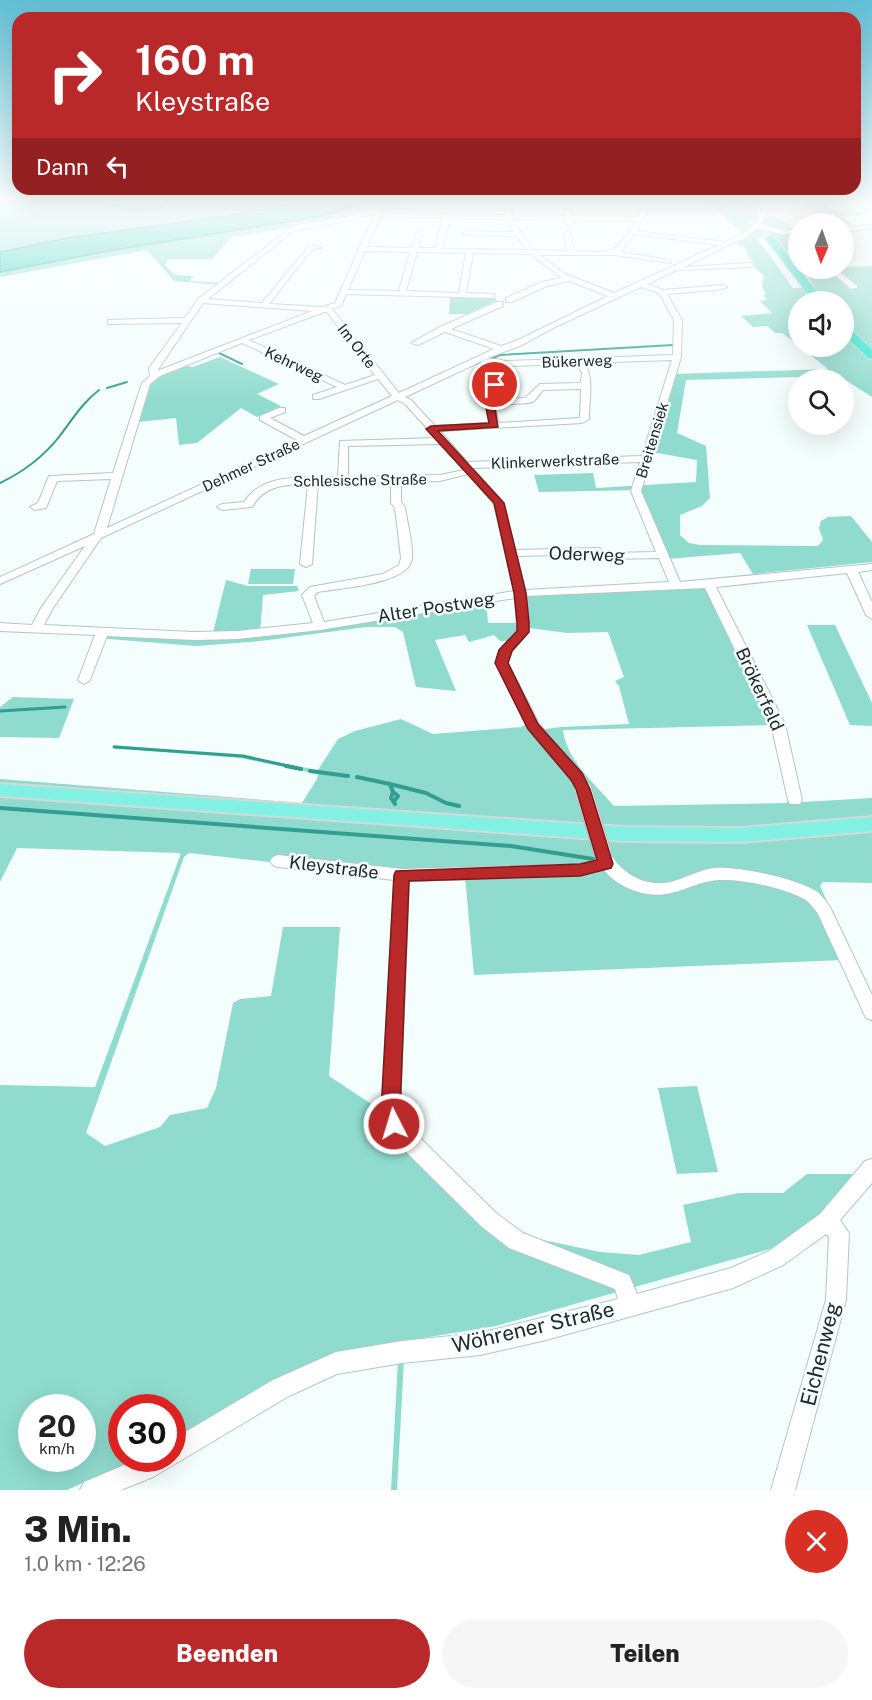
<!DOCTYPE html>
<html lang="de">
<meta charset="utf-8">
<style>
body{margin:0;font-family:"Public Sans",sans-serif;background:#f6f6f6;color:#222;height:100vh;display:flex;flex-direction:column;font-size:22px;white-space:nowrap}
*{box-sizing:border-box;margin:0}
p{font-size:20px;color:#767676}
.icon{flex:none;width:33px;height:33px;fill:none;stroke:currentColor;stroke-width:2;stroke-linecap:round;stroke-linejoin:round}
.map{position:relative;height:1490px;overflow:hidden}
.side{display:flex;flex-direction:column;background:#fff;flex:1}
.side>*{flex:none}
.guide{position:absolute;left:12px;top:12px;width:849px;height:183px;border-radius:18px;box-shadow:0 6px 24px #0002;background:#b9292a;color:#fff;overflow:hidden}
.needle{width:39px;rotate:182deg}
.controls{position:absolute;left:788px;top:213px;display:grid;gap:12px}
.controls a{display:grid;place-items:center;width:66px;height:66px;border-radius:50%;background:#fff;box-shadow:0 6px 24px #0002;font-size:30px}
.speed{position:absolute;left:18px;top:1394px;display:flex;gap:12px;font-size:30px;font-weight:700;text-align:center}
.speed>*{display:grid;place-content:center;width:78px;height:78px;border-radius:50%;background:#fff;box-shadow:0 6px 24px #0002;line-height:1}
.speed small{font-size:15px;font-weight:400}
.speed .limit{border:9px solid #d22;background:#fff;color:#111}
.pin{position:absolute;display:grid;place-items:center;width:51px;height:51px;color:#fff;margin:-26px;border:3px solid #fff;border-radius:50%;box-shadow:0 2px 6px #0007}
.me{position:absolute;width:66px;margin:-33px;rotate:355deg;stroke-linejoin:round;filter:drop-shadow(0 0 4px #0008)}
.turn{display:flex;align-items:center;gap:21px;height:126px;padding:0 24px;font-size:27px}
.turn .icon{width:78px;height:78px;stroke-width:2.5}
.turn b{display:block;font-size:42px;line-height:51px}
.then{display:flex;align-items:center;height:57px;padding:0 24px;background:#0003;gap:12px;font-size:22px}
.round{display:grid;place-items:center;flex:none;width:63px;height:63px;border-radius:32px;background:#f6f6f6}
.overview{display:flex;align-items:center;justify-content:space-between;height:102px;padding:0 24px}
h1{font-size:36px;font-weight:800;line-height:45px}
.primary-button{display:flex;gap:12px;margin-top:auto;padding:12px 24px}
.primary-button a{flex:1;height:69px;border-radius:36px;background:#b9292a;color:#fff;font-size:24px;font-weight:800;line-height:69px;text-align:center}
.primary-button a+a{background:#f6f6f6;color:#222}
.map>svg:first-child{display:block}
</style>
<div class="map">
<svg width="872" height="1490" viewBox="0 0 872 1490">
<rect width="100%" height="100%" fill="#f4fefc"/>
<path fill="#8fdbce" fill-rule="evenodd" d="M169,200H311L240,214L173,222L0,252V205L102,203L125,209L147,211L170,203Z
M376,200H401L352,216L293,226L220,285L174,281L147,250L0,277V272L108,251L317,217ZM289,228L222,283L190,281L194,276L175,275L165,265L168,259H212L232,237Z
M703,200H760L757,216L780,219L798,233V263L774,237L757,238L793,288L815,287L802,269L872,266V397L839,376L686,380L677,433L706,446L710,498L702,506L680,515V535L689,543L700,545L818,546L823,540L819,528L821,521L828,517L851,516L872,542V562L753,574L740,553L667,559L639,490L539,492L534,475L593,473L596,488L696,482L697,460L651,452L673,374L828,369L800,347L843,346V302H798V345L782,333H775L767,326L753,327L741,316L772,313L760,301L767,300L763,295L766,294L762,286L764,276L752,265L754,264L747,255L746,248L736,244L749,237Z
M819,204L842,210L851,207L863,215L841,216L851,224L807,218Z
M450,296L488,297L498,300L467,314H449Z
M220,357L279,384L257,394L281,406L257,417L241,408L197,443L179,445L176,418L139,422L152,381L159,375L180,365L193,367Z
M251,569H295L293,584H248Z
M226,580L248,586H297L299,591L263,595L260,634L486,598L488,623H521L519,594L702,585L709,594L768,719L781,722L799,800L803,802L872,798V883L823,882L820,886L872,1001V1022L843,960L474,975L465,876L288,864L189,853L184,857L86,1133L105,1146L160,1127L170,1115L207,1108L216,1088L233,1003L240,999L271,996L283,927H340L329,1076L385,1113L396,1115L497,1220L538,1239L600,1252L639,1255L691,1242L683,1205L739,1193H783L807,1174H855L812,1223L770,1249L496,1326L405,1341L397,1490H391L399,1342L319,1359L273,1382L173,1443L172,1407H122V1458H138L67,1490H0V1085L95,1087L180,856V853L17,848L0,882V779L302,803L317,779L318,774L240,758L113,748L114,745L243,756L318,770L338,739L355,731L401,719L433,734L522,727L527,723L531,731L561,727L629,724L619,686L615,681L624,677L608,632L567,633L522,627L510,641H500L494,635L469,642L465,635L435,640L456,691L416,687L403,632L395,627H366L261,641L196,646L96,638L95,631L212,637ZM771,725L778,744L790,800L786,803L614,806C594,783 567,761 563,730ZM32,1407H82V1458H32Z
M807,625H835L872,703V726L850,725Z
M13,697L74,699L59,738L0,737V707Z
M697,1086L718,1172L677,1174L658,1088Z"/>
<path fill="#38d0bc" stroke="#319e90" stroke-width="1.5" d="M0,200H169L170,203L157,209L133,211L102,203L0,205Z
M311,200H376L317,217L108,251L0,272V252L68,238L240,214Z"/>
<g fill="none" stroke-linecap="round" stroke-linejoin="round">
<path stroke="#319e90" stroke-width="2" d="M219,353L242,364
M490,359L500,355L673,345
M107,388L127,382
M0,483C23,472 43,457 59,437C72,420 82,403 99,390"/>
<path stroke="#319e90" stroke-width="3" d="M0,711L65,707
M114,747L243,756L293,767"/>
<path stroke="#319e90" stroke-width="4" d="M286,766L301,769
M310,771L348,776
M357,777L390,784L393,792
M390,784L426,793L446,803L459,806
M395,800L398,796L393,792L391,798L395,804
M0,808L511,846L593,859"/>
<path stroke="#cad4d2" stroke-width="10" stroke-dasharray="10 5" stroke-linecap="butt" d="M727,200L770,238"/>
<g stroke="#b0c8c3" stroke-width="2">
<path id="minor" d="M403,200H411L383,210L381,213L505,215L507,200H513L512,215L565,216L563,204L541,202L544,200H581L583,203L569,204L571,216L637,217L647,200H653L636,231L726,242L745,232L754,225L761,213L763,200H769L767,213L761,225L782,230H798V234H782L758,228L744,238L684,267L750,263L754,265L753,267L677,270L647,284L663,290L723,285L727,287L723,289L667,294L682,320L681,357L641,491L680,582L872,564V570L858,572L872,602V619L866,615L847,573L716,587L785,724L802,800L800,804H790L788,800L771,724L705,588L526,596L529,632L512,651L508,663L539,724L582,774L590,789L588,793H578L571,780L528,729L496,663L500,650L517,631L515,598L320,630L237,639L194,640L107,636L90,680L84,684L78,680L95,635L0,631V623L32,625L41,608L85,546L0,584V577L94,534L111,479L57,481L46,508L35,510L30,507L38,503L49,476L113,473L142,383L150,376L149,368L182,323L111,324H108V320L185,318L198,299L289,229L297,225L347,217ZM375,213L335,303L322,307L269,304L312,249L321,248L310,245L262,303L208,299L293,231L348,221ZM380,217L443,218L435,248H418L422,234L419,232L416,234L412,248L367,247ZM450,218L505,219L514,232L467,231L464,233L467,235L517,236L527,250L442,249ZM511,219L565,220L566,224L569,226L572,224V220L635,221C615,257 613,252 574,251L570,233L567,231L564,233L567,251L534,250ZM634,234L719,245L614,293L565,274L540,255H615L671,263V261L669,260L621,252ZM365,251L410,252L399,291L348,290ZM417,252L466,253L459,293L406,291ZM473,253L531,254L562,278L542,282L506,298V302H512L547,286L569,281L608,296L516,341L501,346L451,329L503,306V302H497L440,327L411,343L418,345L445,332L494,349L399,393L332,309L341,306L346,294L494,298V294H491L466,293ZM641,287L659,293L674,320L673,355L505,361L488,358L522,345L553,328ZM203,303L312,311L157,371ZM324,312H327L375,375L345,385L249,340ZM242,343L337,387L313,395V399H319L378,379L392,396L304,436L270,418L285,412V408H279L260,416V420L297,440L107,528L150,384L160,376ZM672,360L642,456L467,462L440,431L582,423L589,419C589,400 594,380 585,363ZM480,362L500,366L485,402L490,423L435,426L411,400L405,397ZM577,364L582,373L581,383L540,384L525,398L495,399L508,366ZM581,389L580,418L499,423L494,405L529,403L534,401L543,390ZM398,400L405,404L436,438L340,441L338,477C307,478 263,472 244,502L222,504L217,507L222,510L252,507C264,486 285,484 308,484L300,564L306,567L312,564L318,483L391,482V503L395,508L401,558L399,565L383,574L310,587L302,595L313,623L237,631L194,632L44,625L53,608L101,538ZM441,444L464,470L440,475L348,477V446ZM640,462L631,491L656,552L608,553L599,548L515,550L504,503L472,468ZM468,474L494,504L514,591L324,622L314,596L318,592C339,588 411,584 412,558C413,542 407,523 405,507L401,502V482L440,481ZM597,554L606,559L659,558L669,582L525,590L517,556Z
M872,225V229L843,231V227Z
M827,268H835L858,287L851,289Z
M603,848L608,850C621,874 646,889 674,881C687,877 700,870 714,868C738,866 793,878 814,890C821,894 825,900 830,907L872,995V1020L866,1018L818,914C813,907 809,901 802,898C781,887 734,877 711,881C697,883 685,890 671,893C649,899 619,889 604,870L580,876L409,881L400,1112L402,1120L496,1213L523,1233L629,1275L637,1294L731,1268L769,1251L820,1214L865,1161L872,1159V1183L840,1220L849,1233L846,1300L795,1490H771L826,1300L829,1237L826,1234L783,1265L733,1288L546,1340L480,1355L402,1363L337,1374L289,1396L153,1477L121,1490H80L84,1482L141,1458H172V1440L273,1380L336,1352L402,1341L480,1333L618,1299L615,1289L509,1248L482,1227L394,1140L387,1130L382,1112L394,880L278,867L273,865L270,861L273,857L278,855L402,869L580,864L598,860L596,854L598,850Z"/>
</g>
<g stroke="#d7d9d8" stroke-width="4">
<path id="major" d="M0,784L624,827L741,828L872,817V831L741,842L624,841L0,796Z"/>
</g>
<g stroke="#d7d9d8" stroke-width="2">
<path id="highway" d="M770,235L773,236L825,302H814L765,238Z
M843,325L847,326L872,349V359L868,358L843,334Z"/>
</g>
<use href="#minor" fill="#fff" fill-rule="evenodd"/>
<use href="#major" fill="#82f1e4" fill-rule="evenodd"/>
<use href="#highway" fill="#2ee8d2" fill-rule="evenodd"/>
<g stroke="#b0c8c3" stroke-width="19" stroke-linecap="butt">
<path id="minor-bridge" d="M583,789L603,854"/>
</g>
<use href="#minor-bridge" stroke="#fff" stroke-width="16"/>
</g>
<linearGradient id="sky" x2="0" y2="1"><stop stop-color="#61bfd6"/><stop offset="0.49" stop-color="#fafffe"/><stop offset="1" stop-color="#fafffe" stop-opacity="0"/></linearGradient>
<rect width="872" height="408" fill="url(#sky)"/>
<path fill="#b9292a" stroke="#781b1b" stroke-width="1.5" d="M495,382L500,385L494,402L498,427L438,431L504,503L526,593L529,622V632L512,651L508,663L538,724L582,773L590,789L613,864L611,868L580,876L409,881L400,1112L403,1124L400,1130L394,1132L387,1130L381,1112L394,875L396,871L580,864L597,860L576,789L571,780L528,729L495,663L499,650L517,631V622L514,593L494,503L426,429L431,426L489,423C486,409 481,391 495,382Z"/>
<g text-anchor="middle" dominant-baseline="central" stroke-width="5" stroke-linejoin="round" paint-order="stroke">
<g font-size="15" fill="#212a28" stroke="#f4fefc">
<text transform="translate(357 346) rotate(52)">Im Orte</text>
<text transform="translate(577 361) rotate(-2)">Bükerweg</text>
<text transform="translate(294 364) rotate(25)">Kehrweg</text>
<text transform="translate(652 440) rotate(-73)">Breitensiek</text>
<text transform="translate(555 461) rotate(-2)">Klinkerwerkstraße</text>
<text transform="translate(251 465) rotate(-25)">Dehmer Straße</text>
<text transform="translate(360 480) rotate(-1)">Schlesische Straße</text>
</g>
<g font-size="18" fill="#212a28" stroke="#f4fefc">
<text transform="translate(587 554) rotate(2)">Oderweg</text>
<text transform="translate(436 607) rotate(-9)">Alter Postweg</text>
<text transform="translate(760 689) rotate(65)">Brökerfeld</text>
<text transform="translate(334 867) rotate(7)">Kleystraße</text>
</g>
<g font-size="21" fill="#212a28" stroke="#f4fefc">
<text transform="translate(533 1327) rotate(-13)">Wöhrener Straße</text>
<text transform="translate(820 1354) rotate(-76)">Eichenweg</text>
</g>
</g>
</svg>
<div class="controls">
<a><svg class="needle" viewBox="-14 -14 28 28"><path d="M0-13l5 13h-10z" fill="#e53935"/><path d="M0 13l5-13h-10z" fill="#767676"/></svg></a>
<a><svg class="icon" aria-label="sound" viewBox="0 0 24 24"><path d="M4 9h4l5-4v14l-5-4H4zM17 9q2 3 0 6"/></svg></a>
<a><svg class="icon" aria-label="search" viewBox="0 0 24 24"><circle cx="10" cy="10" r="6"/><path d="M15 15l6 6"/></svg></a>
</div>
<div class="speed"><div>20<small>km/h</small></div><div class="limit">30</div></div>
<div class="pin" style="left:495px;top:385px;background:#d93025"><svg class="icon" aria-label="arrive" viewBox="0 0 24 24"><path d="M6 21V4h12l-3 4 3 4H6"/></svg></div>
<svg class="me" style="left:394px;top:1124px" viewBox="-20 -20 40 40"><circle r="17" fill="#b9292a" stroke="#fff" stroke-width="3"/><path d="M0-11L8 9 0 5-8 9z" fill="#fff"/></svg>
<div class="guide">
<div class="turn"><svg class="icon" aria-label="right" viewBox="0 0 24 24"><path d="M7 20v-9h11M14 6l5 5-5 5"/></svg><div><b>160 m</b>Kleystraße</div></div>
<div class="then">Dann<svg class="icon" aria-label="left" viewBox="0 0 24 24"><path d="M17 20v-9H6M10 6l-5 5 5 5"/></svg></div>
</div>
</div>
<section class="side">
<div class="overview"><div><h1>3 Min.</h1><p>1.0 km · 12:26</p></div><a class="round" style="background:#d93025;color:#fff"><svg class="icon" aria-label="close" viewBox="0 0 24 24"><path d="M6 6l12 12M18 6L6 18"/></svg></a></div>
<div class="primary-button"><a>Beenden</a><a>Teilen</a></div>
</section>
